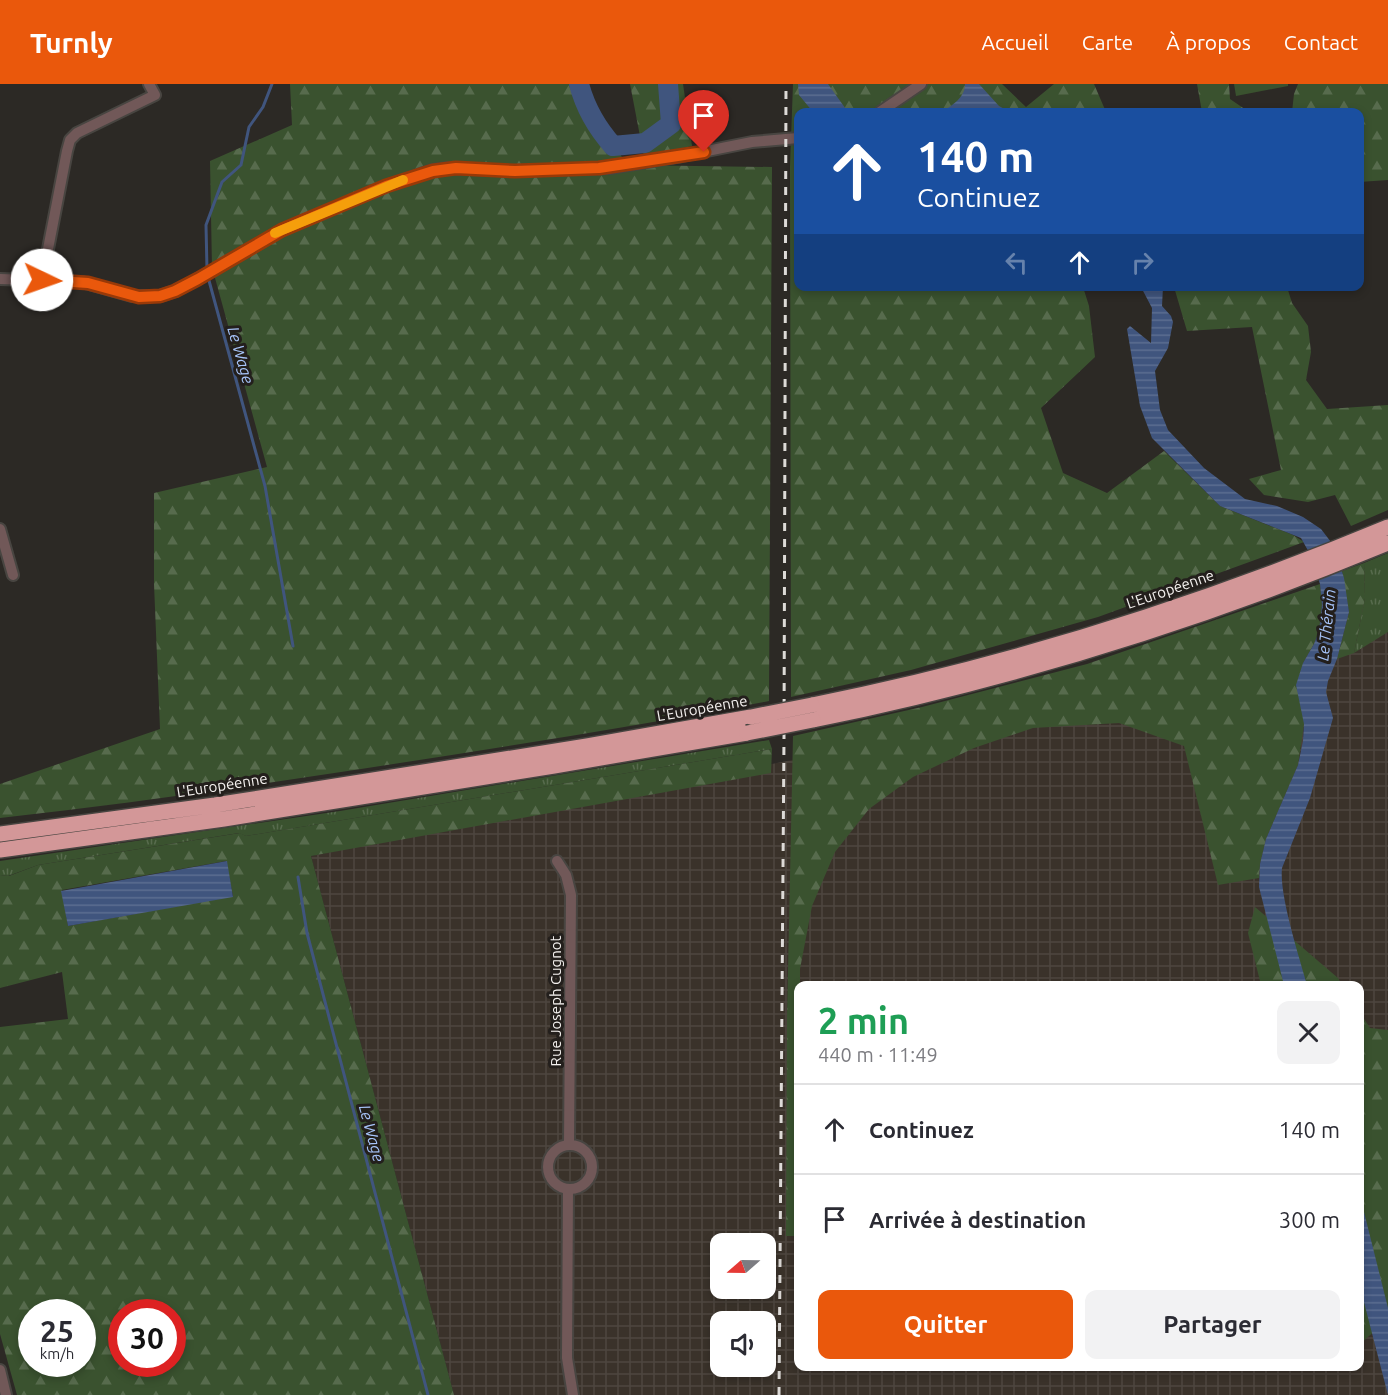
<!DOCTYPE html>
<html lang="fr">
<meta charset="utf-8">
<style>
body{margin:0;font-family:Ubuntu,sans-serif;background:#f2f2f3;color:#2b2b33;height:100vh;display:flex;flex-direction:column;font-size:22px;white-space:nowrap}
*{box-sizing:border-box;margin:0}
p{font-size:20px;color:#7c7c81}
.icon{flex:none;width:33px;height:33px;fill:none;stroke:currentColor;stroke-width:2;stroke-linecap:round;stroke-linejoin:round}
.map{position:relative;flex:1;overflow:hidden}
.sheet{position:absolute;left:794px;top:897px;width:570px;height:390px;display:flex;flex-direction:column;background:#fff;border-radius:12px;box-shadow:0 3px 9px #0003}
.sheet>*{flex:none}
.banner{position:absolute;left:794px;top:24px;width:570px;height:183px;border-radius:12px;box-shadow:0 3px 9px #0003;background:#1a4fa0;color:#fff;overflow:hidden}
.needle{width:39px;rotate:250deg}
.buttons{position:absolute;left:710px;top:1149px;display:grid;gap:12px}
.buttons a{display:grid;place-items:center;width:66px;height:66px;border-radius:12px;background:#fff;box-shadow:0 3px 9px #0003;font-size:30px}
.speed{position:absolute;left:18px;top:1215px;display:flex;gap:12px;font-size:30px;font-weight:700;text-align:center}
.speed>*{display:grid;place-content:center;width:78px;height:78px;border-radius:50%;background:#fff;box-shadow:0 3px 9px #0003;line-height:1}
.speed small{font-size:15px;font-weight:400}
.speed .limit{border:9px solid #d22;background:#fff;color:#111}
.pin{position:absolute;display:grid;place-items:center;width:51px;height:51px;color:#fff;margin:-62px -26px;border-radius:50% 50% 50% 0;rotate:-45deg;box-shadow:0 0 6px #0007}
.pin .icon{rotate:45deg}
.me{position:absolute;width:66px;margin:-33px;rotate:93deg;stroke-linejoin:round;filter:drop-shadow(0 0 4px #0008)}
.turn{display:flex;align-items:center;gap:21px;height:126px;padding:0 24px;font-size:27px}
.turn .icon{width:78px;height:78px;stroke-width:2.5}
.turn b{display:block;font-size:42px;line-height:51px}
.lanes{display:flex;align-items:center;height:57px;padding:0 24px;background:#0003;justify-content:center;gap:30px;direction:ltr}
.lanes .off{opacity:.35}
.round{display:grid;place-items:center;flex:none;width:63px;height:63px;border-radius:12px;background:#f2f2f3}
.overview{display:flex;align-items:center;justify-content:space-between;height:102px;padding:0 24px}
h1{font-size:36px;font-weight:700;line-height:45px;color:#1e9e55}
.primary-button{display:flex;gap:12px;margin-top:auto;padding:12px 24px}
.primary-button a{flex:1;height:69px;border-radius:12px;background:#ea580c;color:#fff;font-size:24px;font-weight:700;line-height:69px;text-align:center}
.primary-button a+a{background:#f2f2f3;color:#2b2b33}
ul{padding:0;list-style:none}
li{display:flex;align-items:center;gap:18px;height:90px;padding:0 24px;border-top:2px solid #e1e1e2}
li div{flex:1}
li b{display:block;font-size:22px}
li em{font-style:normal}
header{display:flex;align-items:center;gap:36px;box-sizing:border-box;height:84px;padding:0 30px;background:#ea580c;color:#fff}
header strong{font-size:28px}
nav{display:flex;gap:33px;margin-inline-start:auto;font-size:21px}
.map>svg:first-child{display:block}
</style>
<header>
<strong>Turnly</strong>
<nav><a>Accueil</a><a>Carte</a><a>À propos</a><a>Contact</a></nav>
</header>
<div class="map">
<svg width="1388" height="1311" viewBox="0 0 1388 1311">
<defs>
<pattern id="industrial-grid" width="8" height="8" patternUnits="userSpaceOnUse" patternTransform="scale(1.5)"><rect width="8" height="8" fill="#3a322a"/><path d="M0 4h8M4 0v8" fill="none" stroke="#4d463f"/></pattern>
<pattern id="grass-tufts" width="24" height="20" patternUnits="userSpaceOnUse" patternTransform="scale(1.5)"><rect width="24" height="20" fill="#3a522f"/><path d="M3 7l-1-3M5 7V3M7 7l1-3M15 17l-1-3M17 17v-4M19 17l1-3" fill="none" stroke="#576b4d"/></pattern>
<pattern id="forest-firs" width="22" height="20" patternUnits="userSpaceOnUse" patternTransform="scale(1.5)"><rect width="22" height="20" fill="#3a522f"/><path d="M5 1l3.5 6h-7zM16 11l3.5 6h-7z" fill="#576b4d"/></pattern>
<pattern id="water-rules" width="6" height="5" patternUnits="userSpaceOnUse" patternTransform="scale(1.5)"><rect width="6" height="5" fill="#40557e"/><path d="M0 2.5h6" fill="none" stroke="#5c6e91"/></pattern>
</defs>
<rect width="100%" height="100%" fill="#2c2925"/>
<path fill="url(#industrial-grid)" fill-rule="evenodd" d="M1388,477V1311H454L311,772L817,671L1082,599L1209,539ZM798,902H1359V1282H798ZM720,1160H765V1204H720ZM720,1238H765V1282H720Z"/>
<path fill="url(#grass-tufts)" d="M1388,469V548L1354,569L1365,514L1364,479Z
M769,656L772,665L246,752L239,749L38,781L8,792L0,791V777L340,727Z"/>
<path fill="url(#forest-firs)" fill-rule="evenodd" d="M290,0H580L582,11L627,81L772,83L769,617C633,643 497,664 361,685C241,703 121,721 0,734V700L160,645L154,500V409L267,383L212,183L210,77L292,41Z
M630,0H683L692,62L644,73Z
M793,0H1002L1026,23L1054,0H1094L1106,28H798V202L1083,203L1089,222L1095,273L1041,324L1063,389L1107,409L1164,367L1220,422L1293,451L1304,458L1098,533L911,586L791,613L790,83Z
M1197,0H1229L1230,15L1249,28H1202Z
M1298,0H1388V96L1359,98V28H1292L1294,10Z
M1174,203H1287L1292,219L1308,242L1311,268L1306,296L1327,325L1388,321V426L1351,442L1335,411L1308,418L1264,411L1249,395L1281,386L1252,243L1187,247Z
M1364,479L1365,514L1354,569L1337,575L1349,528L1342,487Z
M1320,500L1322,521L1319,547L1314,560L1303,579L1304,640L1298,681L1266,755L1260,780L1259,794L1218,801L1184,662L1119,639L1033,644L974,664L913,693L869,725L835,768L812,822L800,885V901L798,902V1152H786L787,935L793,652L922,623L1087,580Z
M772,665L771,689L311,772L454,1311H17L0,1250V943L68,935L62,888L0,904V791L9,792L38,781L240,749L246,752ZM226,777L233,812L68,842L62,806ZM32,1228H82V1280H32ZM122,1228H172V1280H122Z
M1255,823L1338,894L1342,901H1261L1248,849Z
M1359,927L1370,944L1388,946V1235L1359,1261Z"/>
<path fill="#3a522f" d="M1234,0H1288V2L1236,12Z"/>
<path fill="url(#water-rules)" d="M798,0H828L848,28H813L799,11Z
M965,0H979L999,22L1010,28H942C952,21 965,14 965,0Z
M1141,203H1163L1162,222L1171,232L1173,238L1168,264L1155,287L1160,326L1168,346L1204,384L1245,415L1277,422L1303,433L1321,445L1334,462L1344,494L1349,528L1337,575L1328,597L1326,608L1333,634L1310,714L1282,784C1279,811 1299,872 1307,901H1284L1259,803L1260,780L1266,755L1298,681L1303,657L1304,640L1296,601L1303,579L1314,560L1319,547L1322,521L1320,500L1311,472L1301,454L1220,422L1152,354L1140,322L1127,245L1130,242L1151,259L1152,224Z
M227,777L233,813L68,842L61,807Z
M1359,1108L1388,1224V1311L1359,1199Z"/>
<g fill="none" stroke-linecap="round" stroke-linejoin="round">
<path stroke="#40557e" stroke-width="3" d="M207,186L206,141L222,98L241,81L249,43L263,23L272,0
M208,193L265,402L293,562
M298,793L307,849L428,1311"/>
<path stroke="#40557e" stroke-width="20" d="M579,0C585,23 597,44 613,62L645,59L671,40L668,0"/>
<g stroke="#484541" stroke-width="14">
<path id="minor" d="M880,28L921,0
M0,195L82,198L132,212H160L175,207L198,195L282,146L386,102L433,86L448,84L515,87L610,84L682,72L752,58L798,54
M42,196L67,67L70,56L77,49L155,11L149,0
M0,445L13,491
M557,777L566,791L571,811L569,1060
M548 1083a22 22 0 1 1 44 0a22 22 0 1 1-44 0Z
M568,1105L567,1274L573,1311
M0,1286L6,1311"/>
</g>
<g stroke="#484541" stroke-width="18">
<path id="highway" d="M812,621C1009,582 1203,520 1388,443
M813,636C1010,596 1203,536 1388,459
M0,750L215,721L587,662L751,633
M0,766L224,735L554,682L747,649"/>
</g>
<use href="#minor" stroke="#715858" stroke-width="10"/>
<use href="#highway" stroke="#d39798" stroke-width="15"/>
<path stroke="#dddad7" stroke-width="3" stroke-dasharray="8 8" stroke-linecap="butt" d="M779,1311L784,653L786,0"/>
<g stroke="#484541" stroke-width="18" stroke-linecap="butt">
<path id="highway-bridge" d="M751,633L812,621
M747,649L813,636"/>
</g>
<use href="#highway-bridge" stroke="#d39798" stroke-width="15"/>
</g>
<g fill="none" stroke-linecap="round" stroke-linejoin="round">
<g stroke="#983908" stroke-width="15">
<path id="route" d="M42,196L88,199L139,213L160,212L175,207L198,195L282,146L386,102L433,87L456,84L515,87L599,84L704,68"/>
</g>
<use href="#route" stroke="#ea580c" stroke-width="10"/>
<path stroke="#f59e0b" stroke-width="10" d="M275,149L403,96"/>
</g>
<g text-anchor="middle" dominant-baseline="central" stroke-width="6" stroke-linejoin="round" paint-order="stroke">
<g font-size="15" fill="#f4f1ef" stroke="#231f1c">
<text transform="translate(1170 505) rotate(-19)">L'Européenne</text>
<text transform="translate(702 624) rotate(-10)">L'Européenne</text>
<text transform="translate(222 701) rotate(-9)">L'Européenne</text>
<text transform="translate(555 917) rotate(-90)">Rue Joseph Cugnot</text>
</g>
<g font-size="16" font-style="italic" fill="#a7c4f9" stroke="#231f1c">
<text transform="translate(241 271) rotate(74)">Le Wage</text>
<text transform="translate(1326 541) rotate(-84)">Le Thérain</text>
<text transform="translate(372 1049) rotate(75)">Le Wage</text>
</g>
</g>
</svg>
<div class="buttons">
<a><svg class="needle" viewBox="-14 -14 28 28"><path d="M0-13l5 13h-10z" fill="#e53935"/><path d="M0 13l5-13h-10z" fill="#7c7c81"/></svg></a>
<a><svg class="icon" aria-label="sound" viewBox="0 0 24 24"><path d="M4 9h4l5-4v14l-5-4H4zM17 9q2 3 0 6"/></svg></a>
</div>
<div class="speed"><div>25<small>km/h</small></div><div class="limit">30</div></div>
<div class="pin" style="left:704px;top:68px;background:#d93025"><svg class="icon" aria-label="arrive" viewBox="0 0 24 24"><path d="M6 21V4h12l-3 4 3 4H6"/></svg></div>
<svg class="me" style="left:42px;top:196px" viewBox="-20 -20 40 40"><circle r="19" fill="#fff"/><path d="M0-13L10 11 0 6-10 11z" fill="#ea580c"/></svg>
<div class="banner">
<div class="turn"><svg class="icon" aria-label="ahead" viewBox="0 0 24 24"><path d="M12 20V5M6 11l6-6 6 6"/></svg><div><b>140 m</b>Continuez</div></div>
<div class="lanes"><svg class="icon off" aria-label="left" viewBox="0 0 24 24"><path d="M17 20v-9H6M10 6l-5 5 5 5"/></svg><svg class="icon" aria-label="ahead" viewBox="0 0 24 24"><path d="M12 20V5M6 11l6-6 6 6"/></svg><svg class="icon off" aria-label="right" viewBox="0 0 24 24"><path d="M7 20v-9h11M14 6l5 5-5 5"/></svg></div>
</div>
<section class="sheet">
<div class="overview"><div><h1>2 min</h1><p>440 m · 11:49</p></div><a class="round"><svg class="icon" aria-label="close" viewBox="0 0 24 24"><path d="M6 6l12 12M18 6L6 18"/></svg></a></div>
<ul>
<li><svg class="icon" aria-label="ahead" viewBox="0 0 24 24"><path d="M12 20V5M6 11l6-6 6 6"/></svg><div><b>Continuez</b></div><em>140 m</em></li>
<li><svg class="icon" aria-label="arrive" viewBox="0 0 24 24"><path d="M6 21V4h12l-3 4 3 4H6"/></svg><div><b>Arrivée à destination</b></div><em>300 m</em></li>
</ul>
<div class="primary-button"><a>Quitter</a><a>Partager</a></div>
</section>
</div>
